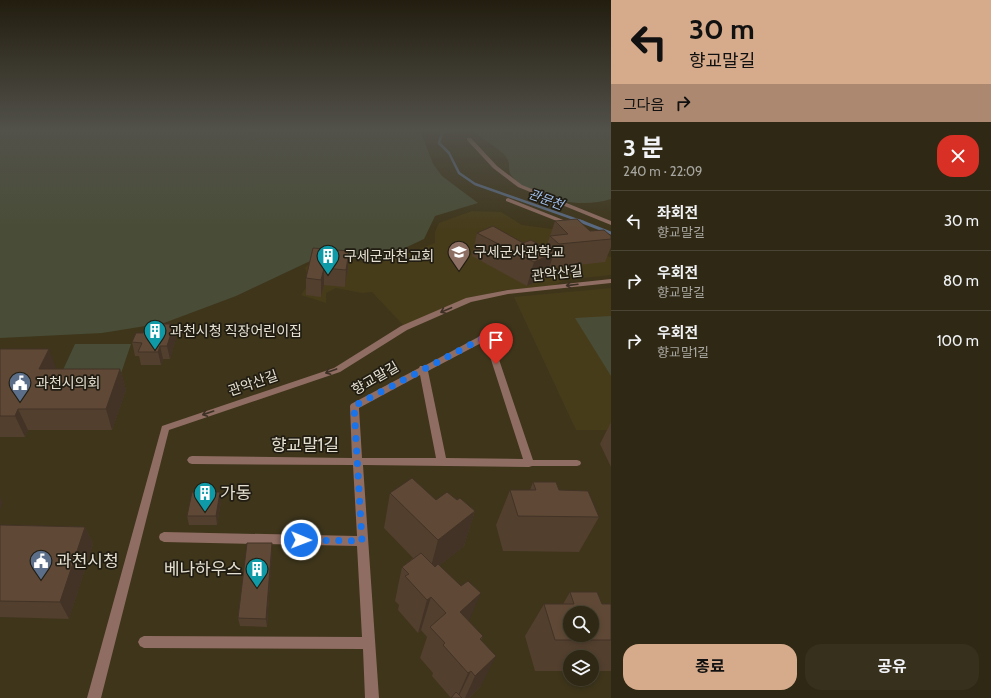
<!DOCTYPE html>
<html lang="ko">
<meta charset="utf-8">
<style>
body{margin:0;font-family:Cabin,"Noto Sans KR",sans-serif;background:#36301d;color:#f1f3f6;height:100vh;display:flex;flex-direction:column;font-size:15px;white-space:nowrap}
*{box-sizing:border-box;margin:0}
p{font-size:13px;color:#a7a6a0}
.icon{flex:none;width:22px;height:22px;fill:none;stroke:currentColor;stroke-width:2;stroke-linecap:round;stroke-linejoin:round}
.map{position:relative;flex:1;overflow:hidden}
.details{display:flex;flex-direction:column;background:#2e2814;width:380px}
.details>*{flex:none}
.banner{background:#d6ab8b;color:#111;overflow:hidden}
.buttons{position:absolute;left:563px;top:606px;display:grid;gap:8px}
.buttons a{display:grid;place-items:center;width:36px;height:36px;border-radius:50%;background:#2e2814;box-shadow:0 2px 6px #0003,0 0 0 1px #494434;font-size:20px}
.pin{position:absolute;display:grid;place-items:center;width:34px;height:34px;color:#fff;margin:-41px -17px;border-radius:50% 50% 50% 0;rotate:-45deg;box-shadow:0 0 4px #0007}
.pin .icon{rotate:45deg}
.me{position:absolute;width:44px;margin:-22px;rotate:91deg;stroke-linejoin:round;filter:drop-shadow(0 0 3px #0008)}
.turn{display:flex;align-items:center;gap:14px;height:84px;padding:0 12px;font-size:18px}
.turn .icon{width:52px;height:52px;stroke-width:2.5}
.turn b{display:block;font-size:28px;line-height:34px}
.then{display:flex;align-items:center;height:38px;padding:0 12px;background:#0003;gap:8px;font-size:15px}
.round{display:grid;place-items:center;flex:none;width:42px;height:42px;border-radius:16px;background:#36301d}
.summary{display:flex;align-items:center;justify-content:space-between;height:68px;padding:0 12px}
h1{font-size:24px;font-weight:700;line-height:30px}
.primary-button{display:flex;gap:8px;margin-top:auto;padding:8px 12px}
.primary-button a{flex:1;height:46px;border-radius:16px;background:#d6ab8b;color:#111;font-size:16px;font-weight:700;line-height:46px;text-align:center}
.primary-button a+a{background:#36301d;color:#f1f3f6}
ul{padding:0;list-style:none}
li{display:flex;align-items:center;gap:12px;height:60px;padding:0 12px;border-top:1px solid #494434}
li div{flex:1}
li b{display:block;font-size:15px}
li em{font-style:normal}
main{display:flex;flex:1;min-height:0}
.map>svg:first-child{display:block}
</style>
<main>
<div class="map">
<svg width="611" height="698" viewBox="0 0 611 698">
<rect width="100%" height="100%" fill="#3e351b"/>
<path fill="#473c1a" d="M472,211L501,212L522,225L559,230L580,249L611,257V275L564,280L553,286L505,290L466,299L404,326L372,292L362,293L336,288L326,293V303L301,295L310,282L305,268L313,260L329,257L375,265L435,243V232L439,223Z
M611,288V430H576L514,297Z"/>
<path fill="#494d37" d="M0,131H423L422,135L433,164L442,176L478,203L435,216L424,239L375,262L325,254L236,296L164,323L102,333L0,338Z
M472,131H611V199C582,209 530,200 511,175C508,171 510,165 508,160C505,152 480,137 472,131Z
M611,316V376L575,318Z
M75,344H131L117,385H56Z"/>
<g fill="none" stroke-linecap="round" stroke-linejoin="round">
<path stroke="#596a83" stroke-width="2.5" d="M448,131L442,133L439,143L449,153L459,173L475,184L583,222"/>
<path stroke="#596a83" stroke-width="3" d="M580,221L611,233"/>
<path fill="#906d62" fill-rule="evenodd" d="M529,460H577L580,461L581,463L580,465L577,466H529L526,465L525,463L526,461Z"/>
<path fill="#906d62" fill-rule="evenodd" d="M467,138H471L497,166L522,185L611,221V225L518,187L493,168L467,140Z
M508,198L571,223L572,224L571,225H567L506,201V199Z
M484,334H490L491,336L534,463L532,466L529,467L363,465L379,698H365L363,649L144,648L140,646L138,642L140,638L144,636L362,637L357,546L164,542L160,540L159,537L160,534L164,532L357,536L353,465L192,464L189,463L187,460L189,457L192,456L352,458L350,406L351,404L419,368L420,366H424ZM485,341L523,459L446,458L428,371ZM420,375L436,458H362L359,408Z"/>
<path fill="#906d62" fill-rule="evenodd" d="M611,279V283L508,294L471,302L407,330L340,372L169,430L101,698H87L162,426L334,368L401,326L466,298L508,290Z"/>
</g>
<path fill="#523f2e" d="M555,221L590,231L611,236V247L605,262L551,268L550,267L546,277L527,286L472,256L477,233L546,248Z
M313,248L348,267L345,287L324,285L321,297L306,295V278Z
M174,324L176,338L170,359H163L161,365H141L139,356H135L132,342L143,333L157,328Z
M0,349L56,369H120L126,390L112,430H28L25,437H0Z
M611,422V467L600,444Z
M533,482L559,490L599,517L579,552L503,551L496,525L510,490H530Z
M390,493L436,500L475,511L464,546L440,565L469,622L483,636L481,640V686L469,698H451L432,676L433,673L420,658L427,637L421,630L418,633L398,610L399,605L395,601L402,567L413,558L384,528Z
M221,502L217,525H189L187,516Z
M0,525L85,527L93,544L69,619L0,617Z
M272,543V552L267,627L240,626L238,618Z
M570,592L602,604H611V671H592V657H570V671H535L525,636L544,604H563Z"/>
<path fill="#423326" d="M349,251L348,267L345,287L346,270Z
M554,253L546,277L527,286L534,262Z
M324,268V285L321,297V280Z
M174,324L176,338L170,359L167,346Z
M160,346L163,359L161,365L158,352Z
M49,349L57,370L39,369Z
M120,369L126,390L112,430L106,409Z
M18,409L28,430L25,437L15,416Z
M220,492L221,502L217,525L216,516Z
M0,497L3,503L0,510Z
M475,511L464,546L429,574L438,540Z
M85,527L93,544L69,619L60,602Z
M272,543V552L267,627L266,619Z
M481,593L467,626L460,612Z
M431,597L421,630L418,633L427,600Z
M496,656L481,686L469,698H465L475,676Z
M471,671L458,698H457L468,673Z"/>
<path fill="#5f4936" stroke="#423326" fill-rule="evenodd" d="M577,219L590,231L604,230L611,236V239L559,244L550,236L568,234L555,221Z
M493,226L523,243L531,240L554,253L534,262L477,233Z
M313,248L349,251L346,270L324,268L321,280L306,278Z
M158,324H174L167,346H160L158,352H138L142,343L132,342L136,333H143L144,330L157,328Z
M0,349H49L39,369H120L106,409H18L15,416H0Z
M412,478L436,500L447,492L457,500L460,498L475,511L438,540L390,493Z
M533,482H556L559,490L588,491L599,517L518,516L510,490H536Z
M192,492H220L216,516H187Z
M0,525L85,527L60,602L0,601Z
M247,543H272L266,619L238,618Z
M421,553L435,567L438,564L461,586L468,581L481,593L460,612L483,636L480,639L496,656L475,676L471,671L468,673L443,645L445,643L430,627L446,613L431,597L427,600L405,576L409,574L402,567Z
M570,592H597L602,604H611V640H555L544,604H574ZM570,613H592V635H570Z
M456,692L462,698H451Z"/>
<defs><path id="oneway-shaft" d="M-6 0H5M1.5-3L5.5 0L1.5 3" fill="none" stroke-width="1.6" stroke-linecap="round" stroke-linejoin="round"/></defs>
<g stroke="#3d3126">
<use href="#oneway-shaft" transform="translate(572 285) rotate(173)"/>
<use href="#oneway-shaft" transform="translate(446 310) rotate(157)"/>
<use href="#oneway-shaft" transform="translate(331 371) rotate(160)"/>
<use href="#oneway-shaft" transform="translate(208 413) rotate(161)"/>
</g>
<linearGradient id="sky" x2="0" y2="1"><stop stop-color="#221d0f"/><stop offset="0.57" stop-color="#52514a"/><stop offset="1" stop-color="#52514a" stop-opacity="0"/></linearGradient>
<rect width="611" height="229" fill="url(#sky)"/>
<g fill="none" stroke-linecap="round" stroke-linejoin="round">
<path stroke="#1a73e8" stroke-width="7" stroke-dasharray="0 12.6" d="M301,540L362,541L354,406L487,336L496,364"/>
</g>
<defs>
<g id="university-pin" transform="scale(1.15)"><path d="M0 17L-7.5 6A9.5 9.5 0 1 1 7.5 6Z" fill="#8d6e63" stroke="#211d12"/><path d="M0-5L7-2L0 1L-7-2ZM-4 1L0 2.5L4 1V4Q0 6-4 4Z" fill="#fff"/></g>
<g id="building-pin" transform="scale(1.15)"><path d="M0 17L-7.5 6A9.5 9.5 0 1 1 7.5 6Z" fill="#0f9aa8" stroke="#211d12"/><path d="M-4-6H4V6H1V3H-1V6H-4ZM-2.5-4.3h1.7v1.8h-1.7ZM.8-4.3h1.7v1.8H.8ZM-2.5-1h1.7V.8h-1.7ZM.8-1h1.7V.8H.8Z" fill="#fff"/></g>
<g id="civic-pin" transform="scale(1.15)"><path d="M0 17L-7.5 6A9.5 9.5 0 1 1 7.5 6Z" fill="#5c6f8a" stroke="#211d12"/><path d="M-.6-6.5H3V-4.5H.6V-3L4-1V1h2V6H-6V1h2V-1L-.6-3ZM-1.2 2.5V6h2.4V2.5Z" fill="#fff"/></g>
</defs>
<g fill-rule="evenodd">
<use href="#university-pin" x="459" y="252"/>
<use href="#building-pin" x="328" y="256"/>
<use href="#building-pin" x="155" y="331"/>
<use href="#civic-pin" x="20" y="383"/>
<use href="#building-pin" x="205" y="493"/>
<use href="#civic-pin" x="41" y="561"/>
<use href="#building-pin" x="257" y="569"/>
</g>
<g text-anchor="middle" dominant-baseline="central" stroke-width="3.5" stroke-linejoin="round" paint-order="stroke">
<g font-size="13" font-style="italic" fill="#a3c2f1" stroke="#211d12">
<text transform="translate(546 199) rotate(20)">관문천</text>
</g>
<g font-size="14" fill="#e5e0d1" stroke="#211d12" text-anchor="start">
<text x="474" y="252">구세군사관학교</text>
<text x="344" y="256">구세군과천교회</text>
<text x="170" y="331">과천시청 직장어린이집</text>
<text x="36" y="383">과천시의회</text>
</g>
<g font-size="14" fill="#e5e0d1" stroke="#211d12">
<text transform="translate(557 273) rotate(-6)">관악산길</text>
<text transform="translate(375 378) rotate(-30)">향교말길</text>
<text transform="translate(253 383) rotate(-19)">관악산길</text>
</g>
<g font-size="17" fill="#e5e0d1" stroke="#211d12">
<text x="305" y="445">향교말1길</text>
</g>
<g font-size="17" fill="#e5e0d1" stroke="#211d12" text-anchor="start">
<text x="220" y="493">가동</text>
<text x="56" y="561">과천시청</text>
<text x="242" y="569" text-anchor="end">베나하우스</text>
</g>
</g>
</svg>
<div class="buttons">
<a><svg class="icon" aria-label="search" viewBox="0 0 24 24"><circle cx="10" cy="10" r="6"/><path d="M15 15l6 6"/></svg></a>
<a><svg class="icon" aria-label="layers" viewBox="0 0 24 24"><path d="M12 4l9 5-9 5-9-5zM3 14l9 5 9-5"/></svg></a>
</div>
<div class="pin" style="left:496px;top:364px;background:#d93025"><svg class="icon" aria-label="arrive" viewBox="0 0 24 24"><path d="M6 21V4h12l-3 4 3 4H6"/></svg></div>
<svg class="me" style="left:301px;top:540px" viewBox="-20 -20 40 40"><circle r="17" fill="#1a73e8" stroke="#fff" stroke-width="3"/><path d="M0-11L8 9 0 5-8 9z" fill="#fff"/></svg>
</div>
<section class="details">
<div class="banner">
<div class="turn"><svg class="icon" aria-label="left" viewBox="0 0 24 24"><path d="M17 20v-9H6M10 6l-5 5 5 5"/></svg><div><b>30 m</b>향교말길</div></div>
<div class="then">그다음<svg class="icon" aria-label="right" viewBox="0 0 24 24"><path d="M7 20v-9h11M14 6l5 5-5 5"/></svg></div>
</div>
<div class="summary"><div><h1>3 분</h1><p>240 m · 22:09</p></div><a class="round" style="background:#d93025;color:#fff"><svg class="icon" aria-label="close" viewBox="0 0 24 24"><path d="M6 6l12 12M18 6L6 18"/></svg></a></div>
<ul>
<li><svg class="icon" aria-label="left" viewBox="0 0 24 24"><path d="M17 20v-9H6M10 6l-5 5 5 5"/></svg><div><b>좌회전</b><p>향교말길</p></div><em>30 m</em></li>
<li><svg class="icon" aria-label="right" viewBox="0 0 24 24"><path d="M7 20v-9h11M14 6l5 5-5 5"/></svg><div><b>우회전</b><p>향교말길</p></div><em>80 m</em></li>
<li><svg class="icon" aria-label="right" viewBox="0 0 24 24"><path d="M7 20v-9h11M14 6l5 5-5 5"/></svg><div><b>우회전</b><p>향교말1길</p></div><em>100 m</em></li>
</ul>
<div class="primary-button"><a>종료</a><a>공유</a></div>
</section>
</main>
